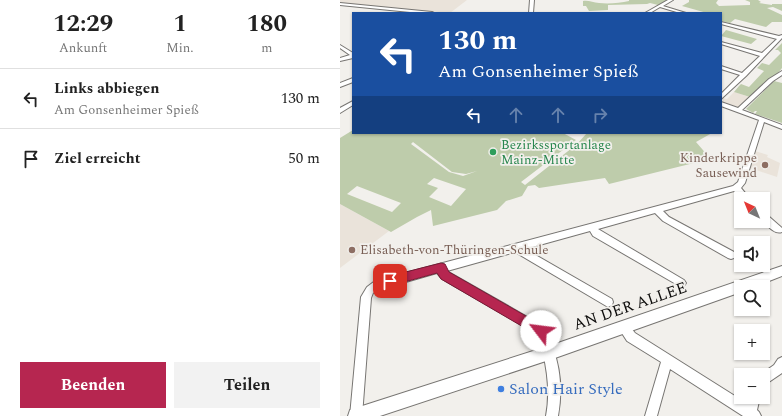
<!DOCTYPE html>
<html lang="de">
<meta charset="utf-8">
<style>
body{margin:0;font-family:Spectral,serif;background:#f2f2f2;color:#222;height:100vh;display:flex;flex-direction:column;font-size:15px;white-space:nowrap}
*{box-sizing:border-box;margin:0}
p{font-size:13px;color:#767676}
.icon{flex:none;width:22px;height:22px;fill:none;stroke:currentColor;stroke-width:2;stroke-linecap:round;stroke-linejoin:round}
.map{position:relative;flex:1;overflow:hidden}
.drawer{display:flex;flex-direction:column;background:#fff;width:340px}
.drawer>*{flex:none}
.top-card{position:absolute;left:12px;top:12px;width:370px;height:122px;border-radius:0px;box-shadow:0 1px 3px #0004;background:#1a4fa0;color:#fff;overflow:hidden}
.needle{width:26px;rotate:317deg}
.fabs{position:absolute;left:394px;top:192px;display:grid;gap:8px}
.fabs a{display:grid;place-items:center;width:36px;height:36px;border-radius:0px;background:#fff;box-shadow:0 1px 3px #0004;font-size:20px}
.pin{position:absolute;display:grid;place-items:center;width:34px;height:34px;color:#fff;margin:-17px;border-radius:8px;box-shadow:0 2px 6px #0006}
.me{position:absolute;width:44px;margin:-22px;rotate:300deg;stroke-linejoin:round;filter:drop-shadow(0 0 3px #0008)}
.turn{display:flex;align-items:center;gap:14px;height:84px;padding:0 20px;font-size:18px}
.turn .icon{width:52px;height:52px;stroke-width:2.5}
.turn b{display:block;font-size:28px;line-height:34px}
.lanes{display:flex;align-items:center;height:38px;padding:0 20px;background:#0003;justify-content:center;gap:20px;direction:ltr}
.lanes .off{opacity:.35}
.eta{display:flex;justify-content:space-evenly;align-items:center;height:68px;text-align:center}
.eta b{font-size:24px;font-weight:700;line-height:28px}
.action{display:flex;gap:8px;margin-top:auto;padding:8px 20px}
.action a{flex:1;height:46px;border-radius:0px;background:#b62650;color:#fff;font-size:16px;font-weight:700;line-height:46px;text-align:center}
.action a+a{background:#f2f2f2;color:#222}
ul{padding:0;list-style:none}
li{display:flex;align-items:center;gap:12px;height:60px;padding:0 20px;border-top:1px solid #e0e0e0}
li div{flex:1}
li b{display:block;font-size:15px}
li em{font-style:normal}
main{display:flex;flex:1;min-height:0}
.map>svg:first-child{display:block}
</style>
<main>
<section class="drawer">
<div class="eta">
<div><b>12:29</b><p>Ankunft</p></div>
<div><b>1</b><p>Min.</p></div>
<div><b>180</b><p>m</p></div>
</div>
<ul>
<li><svg class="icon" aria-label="left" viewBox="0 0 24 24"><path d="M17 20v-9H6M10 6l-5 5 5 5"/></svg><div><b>Links abbiegen</b><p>Am Gonsenheimer Spieß</p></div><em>130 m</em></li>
<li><svg class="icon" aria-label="arrive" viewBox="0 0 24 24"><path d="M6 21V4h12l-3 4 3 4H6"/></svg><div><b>Ziel erreicht</b></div><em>50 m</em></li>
</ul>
<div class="action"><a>Beenden</a><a>Teilen</a></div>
</section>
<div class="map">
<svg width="442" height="416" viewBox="0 0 442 416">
<rect width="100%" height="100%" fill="#f2f0ec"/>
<path fill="#eae3da" d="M0,0H127L110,13L0,3Z
M394,92L410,97L398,107L383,102V98L387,99Z
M415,151L428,155L427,157L440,163L437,177L410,168Z
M0,204L49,231L0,268Z"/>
<path fill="#beccab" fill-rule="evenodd" d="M289,0H327L318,5L310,3L307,4L268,5V10L249,11L246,6H243V1C249,0 253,3 259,3C269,4 280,3 289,1Z
M349,0H378L376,3L379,6L410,5V2L405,0H418L421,2L419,3L432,5V4H442V11L433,7L427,8L442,15V22H432L426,27L395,19L390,23L381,21V13H367L342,6L349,2Z
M386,30L417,39L411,44L381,36Z
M442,43V68L438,73L410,97L394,92L399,86L402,87L399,86L401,84L409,87L424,71L417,68L422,63L429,65L441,53L438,50H435Z
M434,81L442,83V123L415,114L417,111H415L413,113L406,109Z
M13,130V133H223L236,140L181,182L185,185L237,144L247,133H372L356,142L369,157L362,161L269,184L265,178L199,188L195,185L188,186L182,196L166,201L157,210L93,226L91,210L77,217L51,232L0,204V138ZM73,142L112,172L126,174L137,171L123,176L109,172L71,144ZM94,178L126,189L111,206L89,197L98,188L87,184ZM17,186L61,203L52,212L7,194Z"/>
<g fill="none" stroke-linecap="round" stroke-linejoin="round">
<g stroke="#777572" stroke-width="2">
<path id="minor" d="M190,0H194L193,13H189Z
M328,0H333L323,6L346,13H340L320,7L310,13H305Z
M0,3L92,12L94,13H80L0,5Z
M381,22L439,36L442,35V38L406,76L381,99V94L400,75L381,69V66L402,73L420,56L381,44V42L422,53L437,39L381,24Z
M0,45L13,53V58L0,61V58L10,55L0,48Z
M442,71V75L433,81L402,110L442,125V129L424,122L405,183L401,188L410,199H401L394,191L323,211L329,217L394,252L396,255L394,258L391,259L388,258L323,221L315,213L258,229L344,280L346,283L344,286L341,287L253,236L250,231L185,249L272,299L273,302L272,305L268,307L175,252L107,271L205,327L206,331L205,335L201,336L102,279L97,273L38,290L33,293L31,298L22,416H10L21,297L27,287L35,281L393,186L398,182L419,120L381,106V102L398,108L429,79Z
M13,78V82L0,87V83Z
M13,101V105L0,113V108Z
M423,213L426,214L442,228V232C435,235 428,226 423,221Z
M283,322L287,323L295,333L406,403L408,397H420L417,410L419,412L421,416H403L330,369L317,416H305L321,362L287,341L278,327L279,323Z
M209,347L213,349C221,370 222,394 218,416H206C210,395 208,374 203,353L205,349Z
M442,357V373L423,386V375H420L434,365L438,359Z"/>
</g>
<g stroke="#777572" stroke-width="2">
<path id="major" d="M442,266V276L414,287H401V292L215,358L40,416H8L10,410L16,408L215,344Z"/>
</g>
<use href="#minor" fill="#fff" fill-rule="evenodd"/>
<use href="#major" fill="#fff" fill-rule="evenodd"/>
</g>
<path fill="#b62650" stroke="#761934" d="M101,263L105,264L109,272L205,327L207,331L205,335L201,337L197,335L101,279L97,273L50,286L47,284L45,281L47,277L50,276Z"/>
<circle fill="#2e9e5b" stroke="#f2f0ec" stroke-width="1.5" cx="153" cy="152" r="4"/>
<g fill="#8d6e63" stroke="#f2f0ec" stroke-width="1.5">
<circle cx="425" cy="165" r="4"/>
<circle cx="12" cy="250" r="4"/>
</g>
<circle fill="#3f7fe0" stroke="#f2f0ec" stroke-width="1.5" cx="161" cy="389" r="4"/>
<g text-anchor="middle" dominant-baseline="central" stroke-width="3.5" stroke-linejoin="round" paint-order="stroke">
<g font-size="13" fill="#27864d" stroke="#f2f0ec" text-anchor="start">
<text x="161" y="145">Bezirkssportanlage<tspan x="161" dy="15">Mainz-Mitte</tspan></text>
</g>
<g font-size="13" fill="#785e54" stroke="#f2f0ec" text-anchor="end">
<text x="417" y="158">Kinderkrippe<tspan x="417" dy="15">Sausewind</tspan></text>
<text x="20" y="250" text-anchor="start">Elisabeth-von-Thüringen-Schule</text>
</g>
<g font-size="16" fill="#0d0c0b" stroke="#f2f0ec">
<text transform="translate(290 306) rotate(-19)">AN DER ALLEE</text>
</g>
<g font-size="16" fill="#366cbe" stroke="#f2f0ec" text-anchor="start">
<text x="169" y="389">Salon Hair Style</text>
</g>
</g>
</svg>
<div class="fabs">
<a><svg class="needle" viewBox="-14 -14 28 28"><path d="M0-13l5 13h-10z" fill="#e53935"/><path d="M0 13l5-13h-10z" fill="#767676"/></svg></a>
<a><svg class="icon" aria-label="sound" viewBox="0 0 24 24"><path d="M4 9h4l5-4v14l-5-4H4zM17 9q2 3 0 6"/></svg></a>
<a><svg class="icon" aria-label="search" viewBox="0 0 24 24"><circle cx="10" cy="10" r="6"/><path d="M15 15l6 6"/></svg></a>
<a>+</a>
<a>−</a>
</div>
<div class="pin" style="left:50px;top:281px;background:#d93025"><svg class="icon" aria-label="arrive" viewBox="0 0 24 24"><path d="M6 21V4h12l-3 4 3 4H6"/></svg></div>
<svg class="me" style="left:201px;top:331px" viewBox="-20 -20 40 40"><circle r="19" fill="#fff"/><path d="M0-13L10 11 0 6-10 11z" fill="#b62650"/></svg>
<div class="top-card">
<div class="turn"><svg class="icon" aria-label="left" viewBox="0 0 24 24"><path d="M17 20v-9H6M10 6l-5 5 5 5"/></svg><div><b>130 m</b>Am Gonsenheimer Spieß</div></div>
<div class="lanes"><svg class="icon" aria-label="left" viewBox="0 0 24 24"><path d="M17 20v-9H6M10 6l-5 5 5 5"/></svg><svg class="icon off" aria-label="ahead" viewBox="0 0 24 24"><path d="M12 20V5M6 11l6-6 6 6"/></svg><svg class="icon off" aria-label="ahead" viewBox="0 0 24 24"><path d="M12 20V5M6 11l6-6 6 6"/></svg><svg class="icon off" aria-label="right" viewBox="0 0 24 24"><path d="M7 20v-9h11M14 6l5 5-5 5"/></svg></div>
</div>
</div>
</main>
